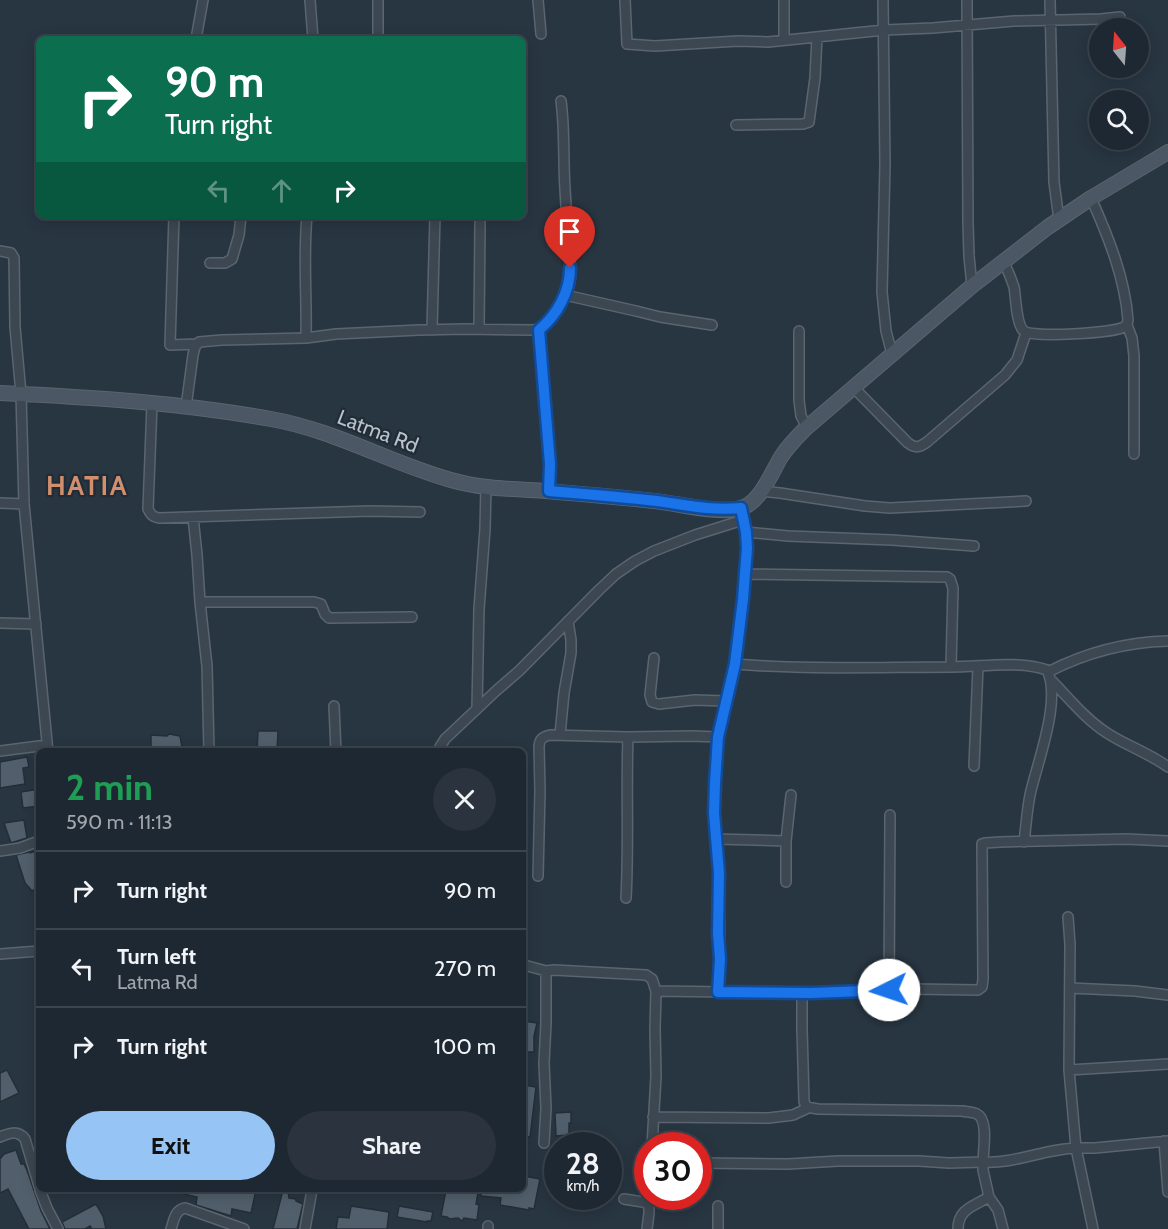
<!DOCTYPE html>
<meta charset="utf-8">
<style>
body{margin:0;font-family:Cabin,sans-serif;background:#2b343e;color:#f1f3f6;height:100vh;display:flex;flex-direction:column;font-size:22px;white-space:nowrap}
*{box-sizing:border-box;margin:0}
p{font-size:20px;color:#a1a6ac}
.icon{flex:none;width:33px;height:33px;fill:none;stroke:currentColor;stroke-width:2;stroke-linecap:round;stroke-linejoin:round}
.map{position:relative;flex:1;overflow:hidden}
.sheet{position:absolute;left:36px;top:748px;width:490px;height:444px;display:flex;flex-direction:column;background:#1e2832;border-radius:9px;box-shadow:0 3px 15px #0003,0 0 0 2px #3c444d}
.sheet>*{flex:none}
.banner{position:absolute;left:36px;top:36px;width:490px;height:183px;border-radius:9px;box-shadow:0 3px 15px #0003,0 0 0 2px #3c444d;background:#0b6e4f;color:#fff;overflow:hidden}
.needle{width:39px;rotate:343deg}
.tools{position:absolute;left:1089px;top:18px;display:grid;gap:12px}
.tools a{display:grid;place-items:center;width:60px;height:60px;border-radius:50%;background:#1e2832;box-shadow:0 3px 15px #0003,0 0 0 2px #3c444d;font-size:30px}
.speed{position:absolute;left:544px;top:1132px;display:flex;gap:12px;font-size:30px;font-weight:700;text-align:center}
.speed>*{display:grid;place-content:center;width:78px;height:78px;border-radius:50%;background:#1e2832;box-shadow:0 3px 15px #0003,0 0 0 2px #3c444d;line-height:1}
.speed small{font-size:15px;font-weight:400}
.speed .limit{border:9px solid #d22;background:#fff;color:#111}
.pin{position:absolute;display:grid;place-items:center;width:51px;height:51px;color:#fff;margin:-62px -26px;border-radius:50% 50% 50% 0;rotate:-45deg;box-shadow:0 0 6px #0007}
.pin .icon{rotate:45deg}
.me{position:absolute;width:66px;margin:-33px;rotate:266deg;stroke-linejoin:round;filter:drop-shadow(0 0 4px #0008)}
.turn{display:flex;align-items:center;gap:21px;height:126px;padding:0 30px;font-size:27px}
.turn .icon{width:78px;height:78px;stroke-width:2.5}
.turn b{display:block;font-size:42px;line-height:51px}
.lanes{display:flex;align-items:center;height:57px;padding:0 30px;background:#0003;justify-content:center;gap:30px;direction:ltr}
.lanes .off{opacity:.35}
.round{display:grid;place-items:center;flex:none;width:63px;height:63px;border-radius:32px;background:#2b343e}
.overview{display:flex;align-items:center;justify-content:space-between;height:102px;padding:0 30px}
h1{font-size:36px;font-weight:700;line-height:45px;color:#1e9e55}
.cta{display:flex;gap:12px;margin-top:auto;padding:12px 30px}
.cta a{flex:1;height:69px;border-radius:36px;background:#96c4f4;color:#111;font-size:24px;font-weight:700;line-height:69px;text-align:center}
.cta a+a{background:#2b343e;color:#f1f3f6}
ul{padding:0;list-style:none}
li{display:flex;align-items:center;gap:18px;height:78px;padding:0 30px;border-top:2px solid #3c444d}
li div{flex:1}
li b{display:block;font-size:22px}
li em{font-style:normal}
.map>svg:first-child{display:block}
</style>
<div class="map">
<svg width="1168" height="1229" viewBox="0 0 1168 1229">
<rect width="100%" height="100%" fill="#283642"/>
<path fill="#515f6c" stroke="#232e39" stroke-width="1.5" d="M258,731H278L277,752H257Z
M169,734L180,736L182,747H178L177,752L151,751V735L167,736Z
M27,757L29,767L23,768L25,784L0,788V762Z
M39,789V806L23,808L21,792Z
M24,820L27,838L11,843L4,823Z
M39,850V887L32,891L25,883L16,855L29,852L30,853Z
M524,1021L537,1023L534,1036V1052H524Z
M7,1070L19,1093L0,1102V1073Z
M524,1085L536,1087L530,1137L524,1136Z
M571,1112V1123H569V1135L556,1136L555,1113Z
M16,1150L21,1164H24L27,1170L41,1211L50,1229H29L8,1189L0,1193V1159L4,1154Z
M524,1176L540,1179L534,1209L529,1208V1210L500,1205L501,1198L481,1196V1190H524Z
M180,1190H256L251,1213L232,1209L231,1216L196,1205L197,1197L180,1193Z
M283,1190H288L289,1198L296,1199V1201L303,1204L297,1229H273Z
M446,1190H471L478,1193L476,1204L479,1205L477,1220L464,1218L462,1221L458,1218L450,1219L447,1217L441,1216Z
M96,1204L103,1216L106,1229H92L90,1226L85,1229H65L62,1222Z
M351,1206L389,1212L387,1229H336L338,1217L349,1218Z
M399,1206L433,1212L431,1221H427V1222L397,1217Z"/>
<g fill="none" stroke-linecap="round" stroke-linejoin="round">
<g stroke="#5a656f" stroke-width="12">
<path id="street" d="M310,0L313,39
M378,0V39
M538,0L541,34
M625,0L627,44L655,46L738,41L768,42L884,30L933,28L1014,21L1101,19L1120,17
M883,0L885,165L882,292L886,331L892,354
M967,0L968,223L969,256L972,286
M1050,0L1054,182L1059,220
M196,39L203,0
M784,40V0
M736,125L803,124L809,122L815,78L817,37
M174,216L170,345L197,344
M0,251L11,253L14,258L15,327L21,394L24,504L48,752
M1003,262C1008,269 1011,279 1014,287C1016,297 1016,325 1024,331C1032,338 1114,333 1124,327C1128,325 1127,324 1128,320C1125,278 1108,236 1091,198
M210,263H225L232,259L239,235L241,216
M565,295L636,311L660,317L712,325
M1127,325L1132,338L1134,356V454
M479,329L480,223
M432,330L435,216
M539,330L549,452V491
M799,331V400L801,416L807,427
M306,338C307,297 303,256 307,216
M854,388L908,443C916,449 920,447 927,442L1005,375L1017,360L1026,333
M152,404L148,509C151,515 153,517 159,518L370,511L420,512
M186,407L193,355L195,347L199,342L222,340L306,338L336,334L419,330L465,329L533,330C548,329 568,295 570,281C572,267 569,253 568,240C567,223 566,206 565,189C563,160 565,130 561,101
M761,491L780,493L865,506L890,508L1026,501
M0,503L24,504
M193,517L197,555L200,602L207,666L209,752
M746,532L788,536L892,540L974,546
M745,574L947,577L950,579L953,588L951,667
M200,602H314L321,604L325,614L329,618L412,617
M0,623L36,624
M654,658L650,695L652,702L659,704L695,700L725,701
M735,664C807,670 879,667 951,667C982,667 1016,660 1047,670C1062,700 1037,763 1030,795C1027,810 1026,826 1024,842
M1048,672C1085,653 1126,642 1168,641
M1050,679C1068,697 1085,719 1107,733C1127,746 1149,753 1168,767
M334,706L336,752
M477,708L479,609L485,529L486,487
M560,735L564,693L571,653V640L568,621
M0,751L47,745
M441,752L440,747L445,739L497,690L519,671L599,590L616,574L635,561L654,551L695,535L743,520
M974,766L978,666
M716,839L786,841L791,795
M0,851L20,848L39,841
M538,876L540,791L539,746C540,739 542,737 550,735L628,737
M786,882V841
M626,898C629,844 626,791 628,737L692,736L718,737
M0,954L39,951
M524,965L546,971
M1070,988L1135,991L1168,995
M889,990L890,815
M656,991L811,993L913,989L978,990L982,987L983,979L982,844L985,843L1000,842L1126,839L1168,841
M718,992L720,959L719,873L715,813V783L718,737L735,664L743,599L747,548L746,532L741,508
M1069,1070L1168,1064
M653,1117L769,1118L793,1115L808,1108
M0,1137C9,1133 18,1130 25,1139L39,1186
M1164,1141L1168,1192
M544,1143L546,1108L544,1063L546,1023V971L554,970L646,975L652,979L656,991L655,1029L656,1076L652,1146
M699,1163L788,1164L838,1161H919L949,1163L983,1162C983,1151 989,1120 977,1114C973,1112 967,1112 962,1111L818,1109L806,1107L804,1101L802,1029V993
M40,1190L47,1208L58,1229
M624,1199L643,1202L649,1205V1213L647,1229
M171,1229C174,1220 175,1210 185,1208L244,1229
M305,1229L312,1190
M488,1229V1226
M718,1229V1206
M958,1229C958,1209 974,1206 989,1197
M1003,1229L998,1210L989,1197L983,1170V1162C1015,1164 1044,1149 1076,1148L1069,1070L1070,944L1068,917
M1093,1229L1076,1148H1095L1168,1141"/>
</g>
<g stroke="#5a656f" stroke-width="16">
<path id="secondary" d="M0,393C90,397 182,403 271,419C334,430 390,463 451,480C482,489 514,489 546,491C582,494 618,497 654,501C678,503 722,516 744,507C761,500 772,472 781,457C788,446 796,438 805,429L972,286L1048,227L1091,198L1168,152"/>
</g>
<use href="#street" stroke="#3c4751" stroke-width="9"/>
<use href="#secondary" stroke="#4b5764" stroke-width="14"/>
</g>
<g fill="none" stroke-linecap="round" stroke-linejoin="round">
<g stroke="#114b97" stroke-width="15">
<path id="route" d="M570,268C570,292 557,315 539,330L550,464L549,491C585,494 621,497 657,501C686,505 710,511 741,508L746,532L747,548L743,599L735,664L718,737L715,783L714,813L719,873L718,933L720,959L718,992L811,993L889,990"/>
</g>
<use href="#route" stroke="#1a73e8" stroke-width="10"/>
</g>
<g text-anchor="middle" dominant-baseline="central" stroke-width="4.5" stroke-linejoin="round" paint-order="stroke">
<g font-size="21" fill="#b9c2cb" stroke="#212c37">
<text transform="translate(378 431) rotate(21)">Latma Rd</text>
</g>
<g font-size="27" font-weight="bold" letter-spacing="1.5" fill="#d18f6e" stroke="#212c37">
<text x="87" y="485">HATIA</text>
</g>
</g>
</svg>
<div class="tools">
<a><svg class="needle" viewBox="-14 -14 28 28"><path d="M0-13l5 13h-10z" fill="#e53935"/><path d="M0 13l5-13h-10z" fill="#a1a6ac"/></svg></a>
<a><svg class="icon" aria-label="search" viewBox="0 0 24 24"><circle cx="10" cy="10" r="6"/><path d="M15 15l6 6"/></svg></a>
</div>
<div class="speed"><div>28<small>km/h</small></div><div class="limit">30</div></div>
<div class="pin" style="left:570px;top:268px;background:#d93025"><svg class="icon" aria-label="arrive" viewBox="0 0 24 24"><path d="M6 21V4h12l-3 4 3 4H6"/></svg></div>
<svg class="me" style="left:889px;top:990px" viewBox="-20 -20 40 40"><circle r="19" fill="#fff"/><path d="M0-13L10 11 0 6-10 11z" fill="#1a73e8"/></svg>
<div class="banner">
<div class="turn"><svg class="icon" aria-label="right" viewBox="0 0 24 24"><path d="M7 20v-9h11M14 6l5 5-5 5"/></svg><div><b>90 m</b>Turn right</div></div>
<div class="lanes"><svg class="icon off" aria-label="left" viewBox="0 0 24 24"><path d="M17 20v-9H6M10 6l-5 5 5 5"/></svg><svg class="icon off" aria-label="ahead" viewBox="0 0 24 24"><path d="M12 20V5M6 11l6-6 6 6"/></svg><svg class="icon" aria-label="right" viewBox="0 0 24 24"><path d="M7 20v-9h11M14 6l5 5-5 5"/></svg></div>
</div>
<section class="sheet">
<div class="overview"><div><h1>2 min</h1><p>590 m · 11:13</p></div><a class="round"><svg class="icon" aria-label="close" viewBox="0 0 24 24"><path d="M6 6l12 12M18 6L6 18"/></svg></a></div>
<ul>
<li><svg class="icon" aria-label="right" viewBox="0 0 24 24"><path d="M7 20v-9h11M14 6l5 5-5 5"/></svg><div><b>Turn right</b></div><em>90 m</em></li>
<li><svg class="icon" aria-label="left" viewBox="0 0 24 24"><path d="M17 20v-9H6M10 6l-5 5 5 5"/></svg><div><b>Turn left</b><p>Latma Rd</p></div><em>270 m</em></li>
<li><svg class="icon" aria-label="right" viewBox="0 0 24 24"><path d="M7 20v-9h11M14 6l5 5-5 5"/></svg><div><b>Turn right</b></div><em>100 m</em></li>
</ul>
<div class="cta"><a>Exit</a><a>Share</a></div>
</section>
</div>
